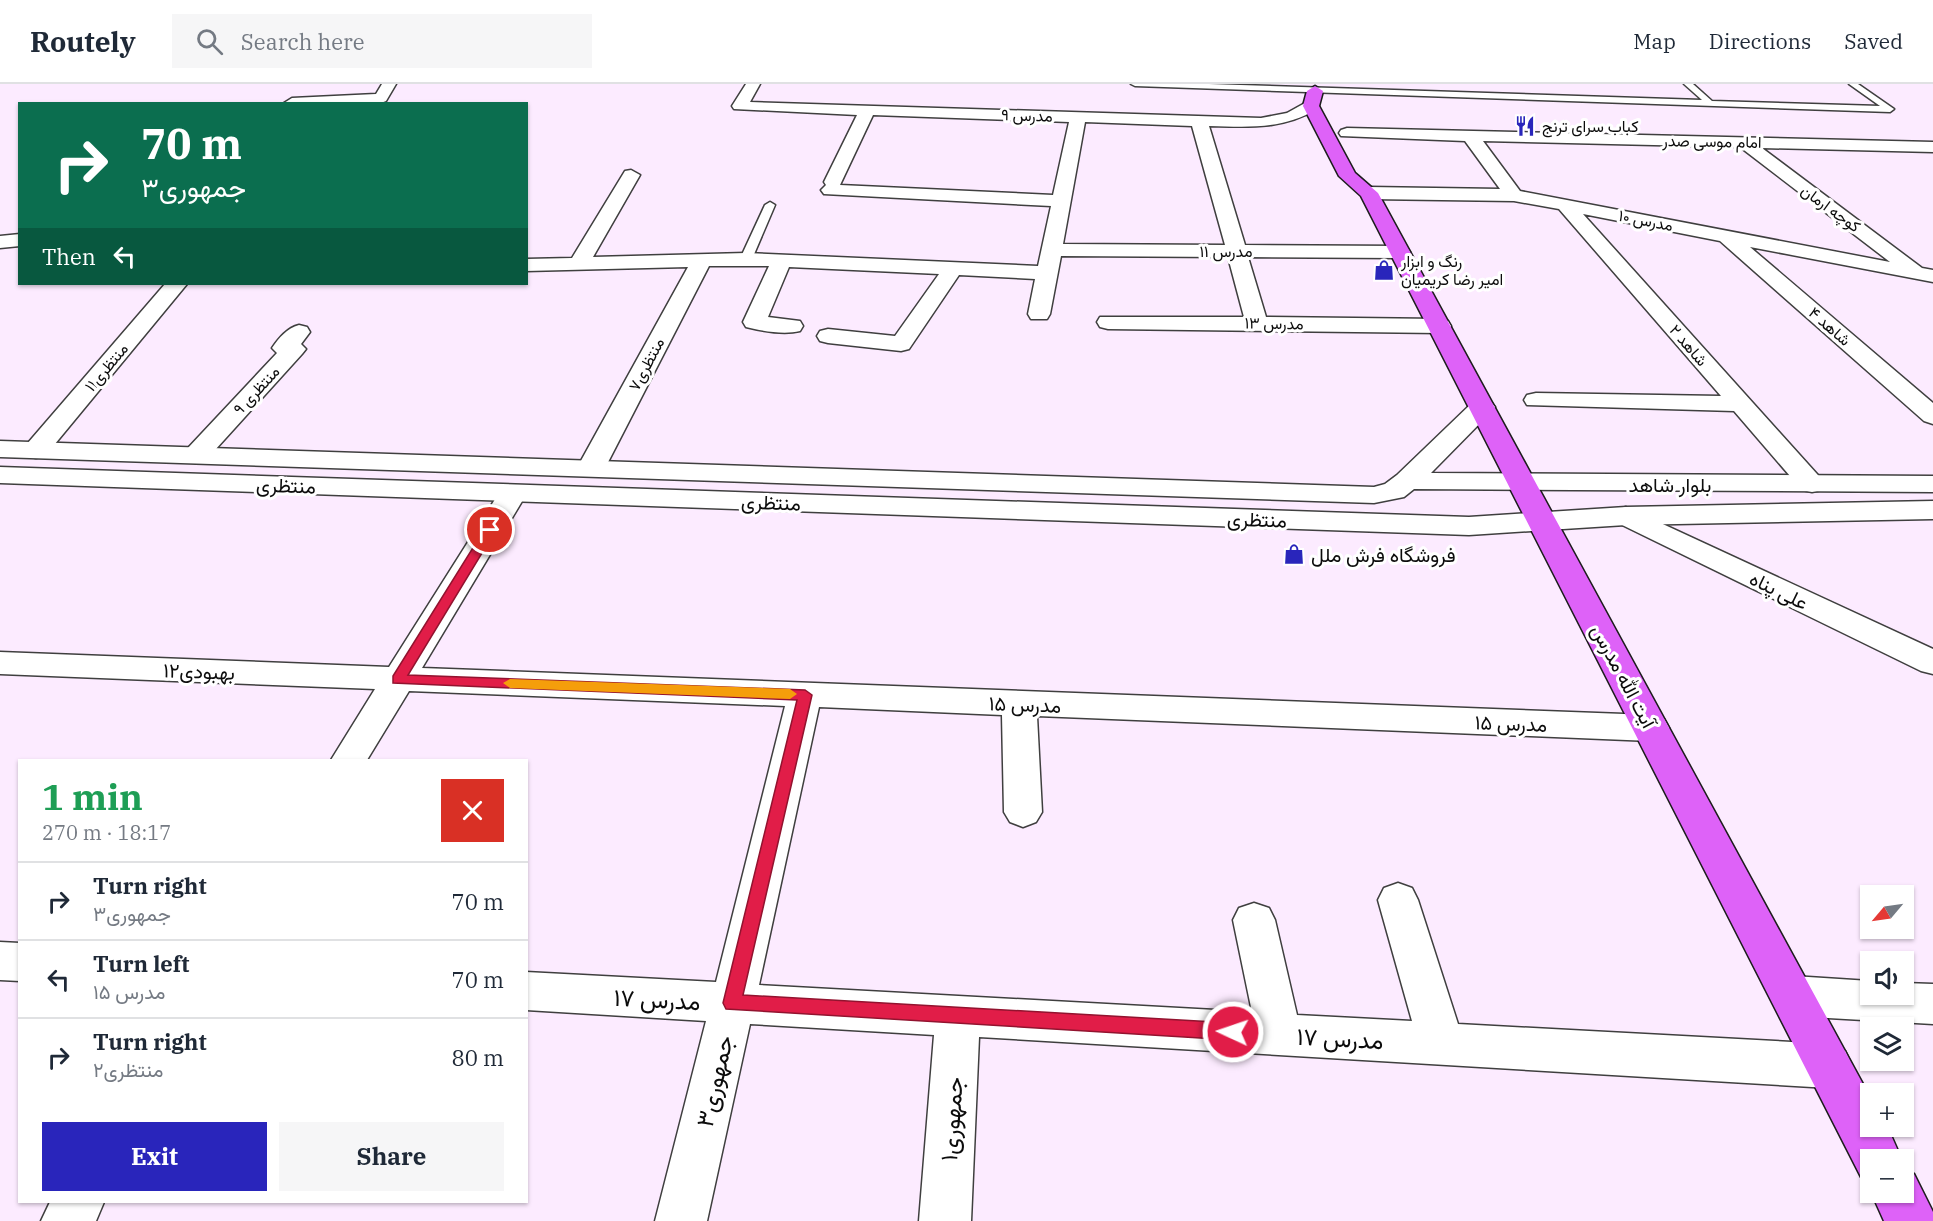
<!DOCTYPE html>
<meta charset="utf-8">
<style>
body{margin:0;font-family:"IBM Plex Serif",Vazirmatn,serif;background:#f6f6f7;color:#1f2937;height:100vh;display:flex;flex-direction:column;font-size:22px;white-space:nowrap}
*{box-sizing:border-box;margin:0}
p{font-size:20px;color:#747a83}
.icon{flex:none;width:33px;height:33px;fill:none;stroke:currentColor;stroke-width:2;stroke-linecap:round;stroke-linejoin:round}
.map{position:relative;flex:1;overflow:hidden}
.drawer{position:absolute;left:18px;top:675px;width:510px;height:444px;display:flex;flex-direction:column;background:#fff;border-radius:0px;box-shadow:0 2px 4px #0004}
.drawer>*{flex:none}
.guide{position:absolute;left:18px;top:18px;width:510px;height:183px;border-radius:0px;box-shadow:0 2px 4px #0004;background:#0b6e4f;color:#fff;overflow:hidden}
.needle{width:39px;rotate:241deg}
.buttons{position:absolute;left:1860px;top:801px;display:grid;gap:12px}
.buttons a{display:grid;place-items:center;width:54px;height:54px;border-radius:0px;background:#fff;box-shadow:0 2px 4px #0004;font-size:30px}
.pin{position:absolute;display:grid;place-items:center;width:51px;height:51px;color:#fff;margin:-26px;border:3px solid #fff;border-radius:50%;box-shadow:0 2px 6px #0007}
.me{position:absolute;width:66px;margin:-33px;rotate:273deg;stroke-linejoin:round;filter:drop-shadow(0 0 4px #0008)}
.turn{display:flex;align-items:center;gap:21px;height:126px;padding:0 24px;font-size:27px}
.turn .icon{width:78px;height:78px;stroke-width:2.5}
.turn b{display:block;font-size:42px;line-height:51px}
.then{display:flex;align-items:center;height:57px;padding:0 24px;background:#0003;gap:12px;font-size:22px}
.round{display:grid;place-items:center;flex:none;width:63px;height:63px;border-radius:0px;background:#f6f6f7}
.overview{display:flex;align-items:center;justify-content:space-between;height:102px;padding:0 24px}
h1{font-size:36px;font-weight:700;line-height:45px;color:#1e9e55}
.primary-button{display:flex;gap:12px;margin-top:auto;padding:12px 24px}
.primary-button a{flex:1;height:69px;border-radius:0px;background:#2925bb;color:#fff;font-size:24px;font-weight:700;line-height:69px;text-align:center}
.primary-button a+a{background:#f6f6f7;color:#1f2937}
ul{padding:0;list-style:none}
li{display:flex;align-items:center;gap:18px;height:78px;padding:0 24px;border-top:2px solid #e0e1e3}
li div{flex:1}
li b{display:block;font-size:22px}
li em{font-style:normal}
header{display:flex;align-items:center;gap:36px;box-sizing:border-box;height:84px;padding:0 30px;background:#fff;border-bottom:2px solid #e0e1e3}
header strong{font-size:28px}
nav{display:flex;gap:33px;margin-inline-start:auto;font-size:21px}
.search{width:420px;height:54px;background:#f6f6f7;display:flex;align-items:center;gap:15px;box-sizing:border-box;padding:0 21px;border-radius:0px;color:#747a83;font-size:22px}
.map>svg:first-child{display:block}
</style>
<header>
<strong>Routely</strong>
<div class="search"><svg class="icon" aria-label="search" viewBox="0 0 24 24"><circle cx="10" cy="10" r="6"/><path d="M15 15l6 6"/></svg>Search here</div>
<nav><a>Map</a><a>Directions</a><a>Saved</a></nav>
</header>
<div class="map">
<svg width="1933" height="1137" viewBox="0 0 1933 1137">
<rect width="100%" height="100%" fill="#fcebff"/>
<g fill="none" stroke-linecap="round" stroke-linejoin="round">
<g stroke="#3f3f3f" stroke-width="3">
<path id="service" d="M1131,0H1209L1702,16L1684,0H1693L1712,17L1880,22L1849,0H1858L1894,25L1890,28L1135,2Z
M770,118L775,121L752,175L742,177L740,175L765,121Z"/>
</g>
<g stroke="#3f3f3f" stroke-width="3">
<path id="minor" d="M382,0H396L386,17L381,19H284L292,14L376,10Z
M746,0H760L750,18L1261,34L1287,29L1305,19H1317L1319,22L1317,25C1282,46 1248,43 1209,42L1245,161L1400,162L1407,164L1410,168L1407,172L1400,174L1248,173L1266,233L1440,235L1448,237L1451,242L1448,247L1440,249L1108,245L1100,243L1097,238L1100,233H1244L1228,173L1061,172L1050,230L1047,235H1031L1028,230L1035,195L959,191L909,265L901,267L828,259L820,257L817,252L820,247L828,245L895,252L939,190L789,183L768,233L800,237L803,242L800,247C784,251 762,247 746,243L743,238L769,182H709L605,384L601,390L591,392L581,390L577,384L688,183L526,187V175L572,174L625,87L631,86L640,91L593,173L746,169L1038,182L1051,122L824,110L821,106L826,101L824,98L857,31L734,25L732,22ZM873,31L1069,38L1053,111L840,101ZM1085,38L1192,42L1225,161L1063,160Z
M1347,44L1933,58V68L1762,64L1922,184L1933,186V198L1750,163L1933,319V340L1924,337L1720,157L1583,130L1826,400L1822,406L1812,408L1802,406L1734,327L1527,321L1524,316L1527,311L1536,309L1721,312L1559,125L1514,117L1369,115L1360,109L1369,103L1500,105L1465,57L1341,52L1339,49L1341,46ZM1483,57L1740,63L1890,178L1520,107Z
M20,150V162L0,164V152Z
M165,200H187L45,372L36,374L27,372L23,366L27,360Z
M299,241L307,243L310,248L301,260L306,265L302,270L205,377L196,379L187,377L183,371L187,365L277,269L272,264C279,254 287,244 299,241Z
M513,401L523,403L527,409L422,584L1651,631L1664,635L1669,644L1664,653L1651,657L1037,632L1042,728L1036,738L1023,743L1010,738L1004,728L1002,631L819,623L759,901L1252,928L1233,836L1239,824L1254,819L1269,824L1275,836L1297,931L1412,937L1378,816L1384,804L1398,799L1412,804L1418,816L1458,940L1829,960L1845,967L1852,982L1845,997L1829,1004L979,953L971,1137H919L934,951L750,940L707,1137H655L706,937L526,926V888L716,898L785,622L409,607L367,676H331L375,605L0,590V568L389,583L499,409L503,403Z
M1626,423L1933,565V590L1921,587L1616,438L1612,432L1616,426Z
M0,858L20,859V897L0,896Z
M1793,892L1870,897V910H1904V899L1933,900V940L1793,932L1777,926L1771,912L1777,898Z
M50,1118H104L96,1137H41Z"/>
</g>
<g stroke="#3f3f3f" stroke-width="3">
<path id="tertiary" d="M1482,315L1491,318L1495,323L1491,328L1431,389L1933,392V408L1414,405L1404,413L1374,419L0,373V357L1374,403L1385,400L1397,391L1473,318Z
M0,383L1469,433L1626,423L1933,417V435L1626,441L1469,451L0,399Z"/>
</g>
<g stroke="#1d1d1d" stroke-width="3">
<path id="primary" d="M1315,2L1323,7L1319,22L1355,89L1378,109L1870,1013V1042H1887L1902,1076H1870V1097L1861,1093L1361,112L1339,92L1303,22L1307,7Z
M1904,1086L1914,1090L1933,1128V1137H1884L1871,1108H1904Z"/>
</g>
<use href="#service" fill="#fff" fill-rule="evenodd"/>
<use href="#minor" fill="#fff" fill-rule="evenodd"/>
<use href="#tertiary" fill="#fff" fill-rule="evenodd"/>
<use href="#primary" fill="#de62f8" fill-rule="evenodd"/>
</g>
<path fill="#e11d48" stroke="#92132f" stroke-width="1.5" d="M490,442L496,446L408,591L805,606L812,611L743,911L1233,939L1240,942L1243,948L1240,954L1233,956L726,925L723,919L797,616L393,599V592L484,446Z"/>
<path fill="#f59e0b" d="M510,595L790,605L797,610L790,615L510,604L503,599Z"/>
<defs>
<g id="restaurant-bare" transform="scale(1.62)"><path d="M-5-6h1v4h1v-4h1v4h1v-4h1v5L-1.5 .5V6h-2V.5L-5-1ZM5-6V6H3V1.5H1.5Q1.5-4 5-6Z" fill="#2925bb" stroke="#fff" stroke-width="2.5" paint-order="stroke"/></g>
<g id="shop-bare" transform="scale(1.62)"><path d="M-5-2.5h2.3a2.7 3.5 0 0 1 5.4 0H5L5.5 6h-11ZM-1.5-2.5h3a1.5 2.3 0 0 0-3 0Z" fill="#2925bb" stroke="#fff" stroke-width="2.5" paint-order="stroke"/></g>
</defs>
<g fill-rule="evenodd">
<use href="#restaurant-bare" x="1525" y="42"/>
<use href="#shop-bare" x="1384" y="186"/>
<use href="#shop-bare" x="1294" y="470"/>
</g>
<g text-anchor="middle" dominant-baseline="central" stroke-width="6" stroke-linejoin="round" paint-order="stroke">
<g font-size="16" fill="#0c0c0c" stroke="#fff">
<text transform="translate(1027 31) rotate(2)">مدرس ۹</text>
<text transform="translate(1712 57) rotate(1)">امام موسی صدر</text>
<text transform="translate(1831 124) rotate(36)">کوچه ارمان</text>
<text transform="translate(1646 136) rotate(11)">مدرس ۱۰</text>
<text x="1226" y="167">مدرس ۱۱</text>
<text transform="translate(1274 239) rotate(1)">مدرس ۱۳</text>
<text transform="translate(1830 242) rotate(41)">شاهد ۴</text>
<text transform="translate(1689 261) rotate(49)">شاهد ۲</text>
<text transform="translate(646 280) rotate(-62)">منتظری۷</text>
<text transform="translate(106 283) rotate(-50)">منتظری۱۱</text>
<text transform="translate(256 306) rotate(-47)">منتظری ۹</text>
</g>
<g font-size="16" fill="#0c0c0c" stroke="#fff" text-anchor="start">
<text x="1542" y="42">کباب سرای ترنج</text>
<text x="1401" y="177">رنگ و ابزار<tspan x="1401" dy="18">امیر رضا کریمیان</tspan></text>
</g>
<g font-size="20" fill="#0c0c0c" stroke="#fff">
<text x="1670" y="400">بلوار شاهد</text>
<text transform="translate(286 401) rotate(2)">منتظری</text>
<text transform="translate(771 418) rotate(2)">منتظری</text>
<text transform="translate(1257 435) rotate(2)">منتظری</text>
<text transform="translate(1779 506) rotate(26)">علی پناه</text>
<text transform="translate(199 587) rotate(2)">بهبودی۱۲</text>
<text transform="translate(1624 592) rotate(62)">آیت الله مدرس</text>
<text transform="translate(1025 620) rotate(2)">مدرس ۱۵</text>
<text transform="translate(1511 639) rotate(2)">مدرس ۱۵</text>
</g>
<g font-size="20" fill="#0c0c0c" stroke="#fff" text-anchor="start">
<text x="1311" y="470">فروشگاه فرش ملل</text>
</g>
<g font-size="24" fill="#0c0c0c" stroke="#fff">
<text transform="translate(657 915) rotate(3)">مدرس ۱۷</text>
<text transform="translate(1340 954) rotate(3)">مدرس ۱۷</text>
<text transform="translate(714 997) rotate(-77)">جمهوری۳</text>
<text transform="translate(951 1035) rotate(-86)">جمهوری۱</text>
</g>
</g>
</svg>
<div class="buttons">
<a><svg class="needle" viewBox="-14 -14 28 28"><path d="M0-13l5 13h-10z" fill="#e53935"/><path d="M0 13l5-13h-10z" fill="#747a83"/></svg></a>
<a><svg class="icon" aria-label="sound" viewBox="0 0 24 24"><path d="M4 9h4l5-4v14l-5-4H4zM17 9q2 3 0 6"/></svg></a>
<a><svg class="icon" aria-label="layers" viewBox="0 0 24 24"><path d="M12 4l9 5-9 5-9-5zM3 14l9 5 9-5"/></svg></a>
<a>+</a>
<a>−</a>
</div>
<div class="pin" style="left:490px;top:446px;background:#d93025"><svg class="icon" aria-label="arrive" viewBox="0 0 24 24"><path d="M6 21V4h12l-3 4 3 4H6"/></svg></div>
<svg class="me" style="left:1233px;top:948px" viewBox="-20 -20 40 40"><circle r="17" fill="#e11d48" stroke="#fff" stroke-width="3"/><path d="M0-11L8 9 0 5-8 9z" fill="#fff"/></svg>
<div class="guide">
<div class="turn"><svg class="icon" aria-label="right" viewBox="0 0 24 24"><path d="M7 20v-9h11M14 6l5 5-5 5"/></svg><div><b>70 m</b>جمهوری۳</div></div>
<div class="then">Then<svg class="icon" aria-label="left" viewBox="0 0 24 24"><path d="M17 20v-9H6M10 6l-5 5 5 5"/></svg></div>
</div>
<section class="drawer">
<div class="overview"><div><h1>1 min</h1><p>270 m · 18:17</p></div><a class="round" style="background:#d93025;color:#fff"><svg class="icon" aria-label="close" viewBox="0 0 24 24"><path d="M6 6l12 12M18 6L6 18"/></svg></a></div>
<ul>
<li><svg class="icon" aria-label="right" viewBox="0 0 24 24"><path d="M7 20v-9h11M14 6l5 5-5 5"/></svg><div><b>Turn right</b><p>جمهوری۳</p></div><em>70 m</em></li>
<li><svg class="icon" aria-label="left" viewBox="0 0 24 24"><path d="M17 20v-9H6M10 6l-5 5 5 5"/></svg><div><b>Turn left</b><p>مدرس ۱۵</p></div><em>70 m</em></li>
<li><svg class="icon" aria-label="right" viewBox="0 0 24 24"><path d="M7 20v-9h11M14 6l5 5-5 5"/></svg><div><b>Turn right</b><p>منتظری۲</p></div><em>80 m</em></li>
</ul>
<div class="primary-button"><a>Exit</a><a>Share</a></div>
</section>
</div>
